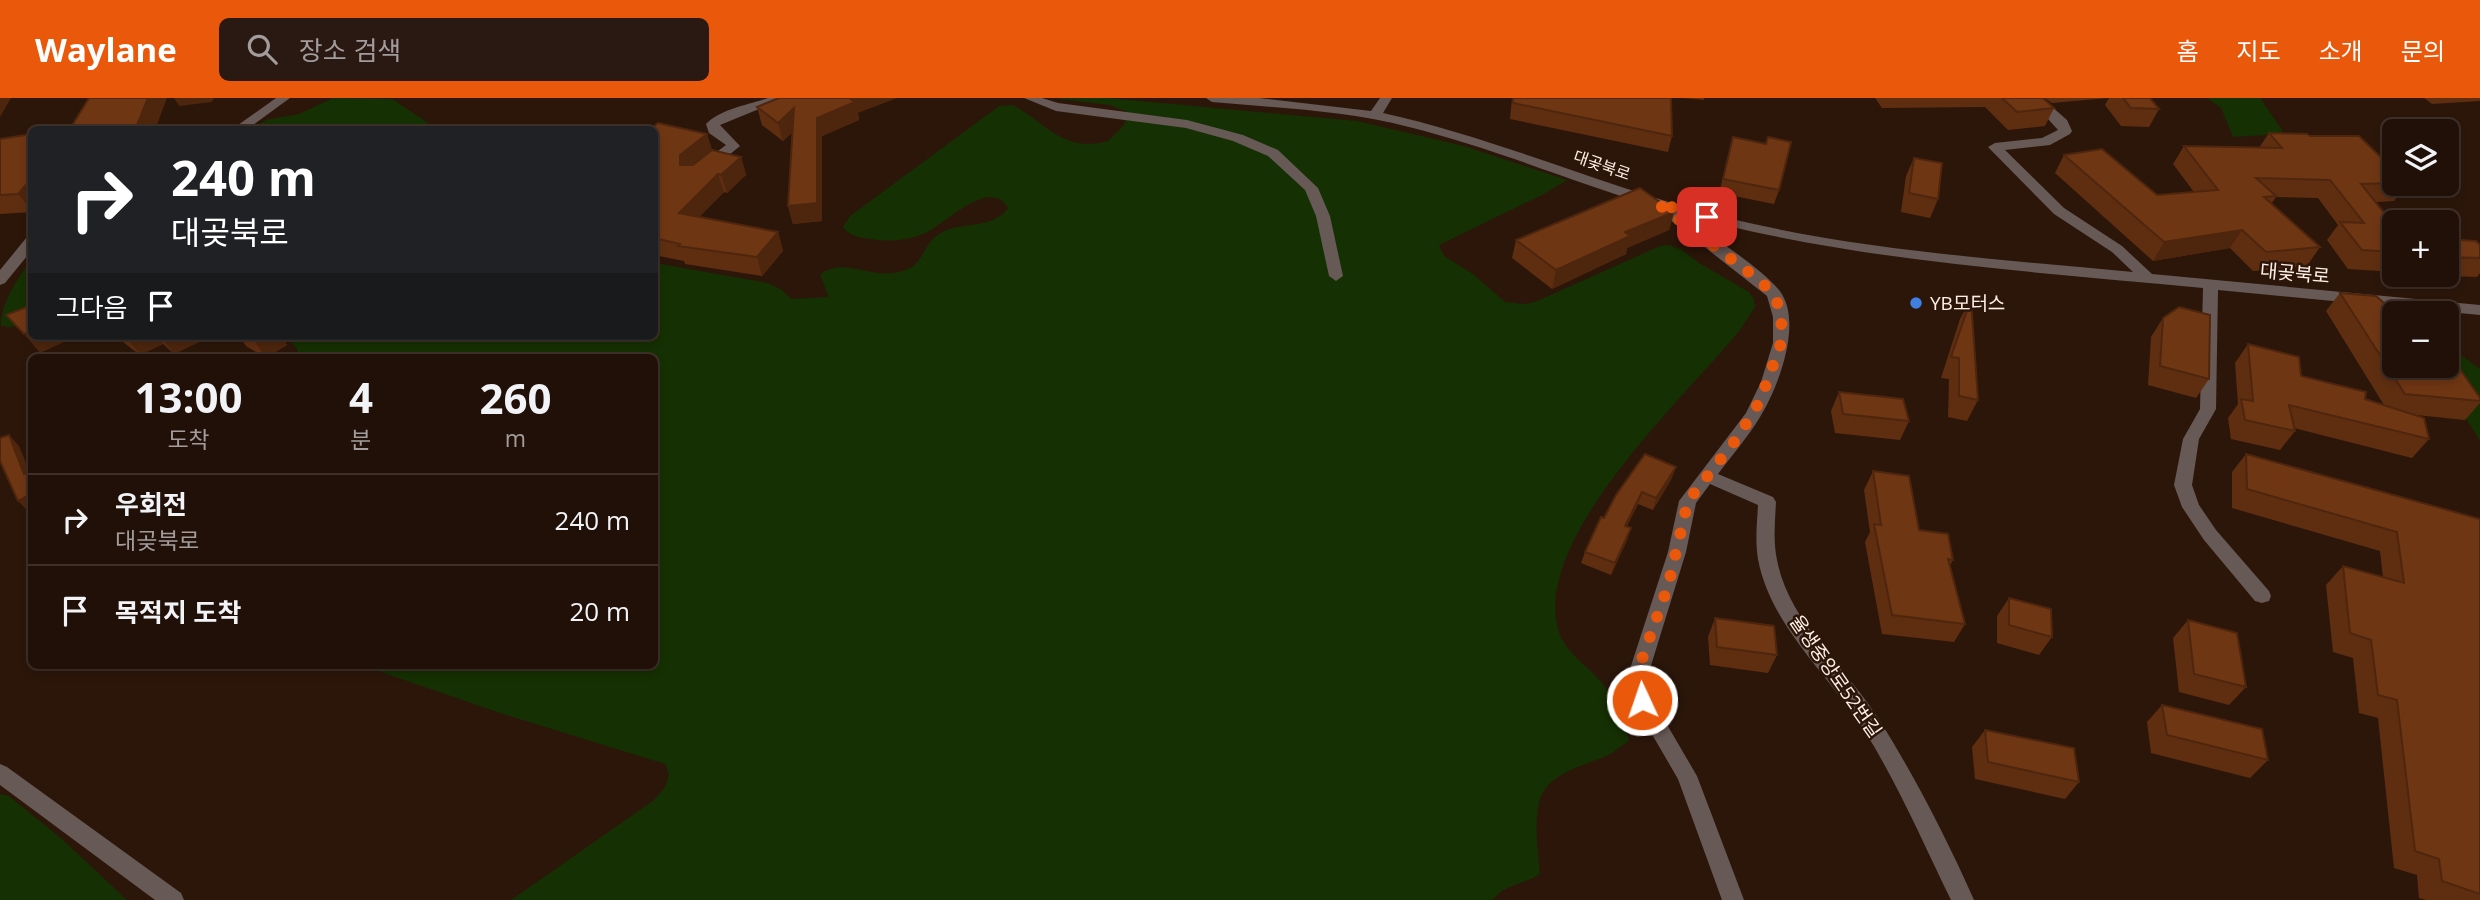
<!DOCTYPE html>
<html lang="ko">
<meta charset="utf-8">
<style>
body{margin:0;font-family:"Open Sans","Noto Sans KR",sans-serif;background:#291912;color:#f1f3f6;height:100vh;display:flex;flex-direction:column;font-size:26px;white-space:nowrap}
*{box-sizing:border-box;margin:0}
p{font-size:23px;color:#a29d9c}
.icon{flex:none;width:38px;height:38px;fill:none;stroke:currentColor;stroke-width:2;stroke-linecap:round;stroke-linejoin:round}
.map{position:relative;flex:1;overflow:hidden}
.drawer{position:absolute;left:28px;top:256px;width:630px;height:315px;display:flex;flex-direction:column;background:#211008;border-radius:10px;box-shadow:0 4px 10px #0003,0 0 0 2px #3e3029}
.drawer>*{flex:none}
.top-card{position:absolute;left:28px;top:28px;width:630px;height:214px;border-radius:10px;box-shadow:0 4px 10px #0003,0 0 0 2px #3e3029;background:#202124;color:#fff;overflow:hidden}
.buttons{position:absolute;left:2382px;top:21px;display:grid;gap:14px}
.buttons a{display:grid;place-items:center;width:77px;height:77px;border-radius:10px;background:#211008;box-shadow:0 4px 10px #0003,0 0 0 2px #3e3029;font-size:35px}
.pin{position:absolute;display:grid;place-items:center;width:60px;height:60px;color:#fff;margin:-30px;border-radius:14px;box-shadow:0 4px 10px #0006}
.me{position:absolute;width:77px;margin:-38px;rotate:357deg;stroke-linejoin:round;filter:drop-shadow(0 0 5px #0008)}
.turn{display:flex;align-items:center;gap:24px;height:147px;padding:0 28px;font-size:32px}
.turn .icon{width:91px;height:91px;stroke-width:2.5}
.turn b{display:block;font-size:49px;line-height:60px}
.then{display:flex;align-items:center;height:66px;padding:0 28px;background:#0003;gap:14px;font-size:26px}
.eta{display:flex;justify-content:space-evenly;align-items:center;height:119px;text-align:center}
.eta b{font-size:42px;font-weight:700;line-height:49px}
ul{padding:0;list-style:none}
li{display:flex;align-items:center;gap:21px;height:91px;padding:0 28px;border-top:2px solid #3e3029}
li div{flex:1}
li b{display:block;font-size:26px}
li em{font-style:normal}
header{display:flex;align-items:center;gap:42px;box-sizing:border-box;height:98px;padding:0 35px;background:#ea580c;color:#fff}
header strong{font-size:33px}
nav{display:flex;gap:38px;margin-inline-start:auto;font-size:24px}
.search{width:490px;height:63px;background:#291912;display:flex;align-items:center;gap:18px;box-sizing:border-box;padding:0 24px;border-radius:10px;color:#a29d9c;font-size:26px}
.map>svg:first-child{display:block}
</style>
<header>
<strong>Waylane</strong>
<div class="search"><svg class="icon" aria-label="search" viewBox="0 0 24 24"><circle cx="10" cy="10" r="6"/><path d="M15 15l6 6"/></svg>장소 검색</div>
<nav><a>홈</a><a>지도</a><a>소개</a><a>문의</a></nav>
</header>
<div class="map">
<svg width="2480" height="802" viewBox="0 0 2480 802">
<rect width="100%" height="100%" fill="#2c160a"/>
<path fill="#153002" d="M333,0L392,1L437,31H252L266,22L299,16Z
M1053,0H1108L1357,23L1464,48L1567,82L1542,97L1439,147L1444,158L1473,176L1505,204L1525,206L1535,204L1660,148L1669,147L1682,152L1699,165L1749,194L1754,201L1755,209L1740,232C1686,299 1526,444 1560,537C1567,555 1589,569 1602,585C1616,602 1623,621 1629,642C1624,646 1618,651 1612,655C1588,668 1546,673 1539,705C1534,728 1538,753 1540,776C1526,786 1502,787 1493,802H511L654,702L665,689L669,676L665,666L500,615L361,567H654V259H294L298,252L286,238H654L655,165L768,185L782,192L791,201L829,199L820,177C839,159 868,178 892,175C927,171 918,150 939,136C961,122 991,133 1008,110C989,78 945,127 925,135C907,143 890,144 871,141C861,140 849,138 843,129L850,118L999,8L1013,7C1048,26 1063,55 1108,43L1124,27L1128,14L1109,7Z
M2207,0H2260L2282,32L2281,36L2233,39L2221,10Z
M31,162V223L11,229L1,228C0,205 19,179 31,162Z
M2447,238L2457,254L2480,271V343L2433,268H2446Z
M0,696L9,698L63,742L127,802H0Z"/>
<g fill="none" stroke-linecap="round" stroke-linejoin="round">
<path fill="#675956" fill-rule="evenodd" d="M276,0H290L246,32H231Z
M768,0H786L720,27L740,48L712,71H702V65L726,47L709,35L706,26C721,11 748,7 768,0Z
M1024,0H1042L1058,5L1187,22L1243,37L1278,52L1318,90L1330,118L1343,178L1336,183L1329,178L1316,118L1305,92L1268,58L1233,43L1186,30L1056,13Z
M1206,0H1259L1371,13L1380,0H1392L1383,15C1499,41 1608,90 1723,119C1858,152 1995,161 2133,174L2112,154L2054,116L1988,49L1995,45L2042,40L2058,32L2029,0H2042L2067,22L2072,33L2070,36L2050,47L2005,52L2064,110L2122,148L2152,176L2480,207V217L2218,192L2216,311L2199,341L2192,387L2199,407L2216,432L2269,493L2271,498L2269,503L2262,505L2255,503L2204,442L2182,409L2174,387L2183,341L2200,311L2203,190C2028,173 1851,163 1681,116C1708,136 1759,168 1779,192C1804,223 1778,290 1760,319C1748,339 1732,357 1718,376L1773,399L1776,404C1775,423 1773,443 1777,462C1789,525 1847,570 1880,623C1915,679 1947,741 1974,802H1951C1923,745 1898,686 1864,632C1829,577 1770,527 1758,461C1755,443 1757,425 1758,407L1710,386L1696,405L1686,454L1649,574L1652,601L1697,678L1744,802H1722L1678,681L1632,602L1629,574L1668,454L1679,403L1746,315L1761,284L1773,245V219L1767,198L1660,114L1659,110C1575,85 1494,50 1409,29C1344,12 1278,10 1212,4Z
M32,138V152L5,185L0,187V172L27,139Z
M0,666L7,669L181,795L184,802H155L0,687Z"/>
</g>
<path fill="#5f2e11" d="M1512,0H1671L1672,38L1668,54L1510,21Z
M1683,0H1704V2Z
M1875,0H2043L2054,10L2045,28L2008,32L1985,9L1882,10Z
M2045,0H2150L2159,11L2149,29L2121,28L2105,7L2109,0L2052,5Z
M2424,0H2480V3L2432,6Z
M757,9L858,15L859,22L822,38V123L793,126L788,108L793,34L783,43L762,27Z
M654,32L712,52L741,59L746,77L727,95L724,94L699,119L778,134L783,153L762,178L685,166L684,163L654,157Z
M2269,35L2310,38L2394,86H2407L2394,103L2376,104L2394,127V174L2348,171L2327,142L2338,127L2318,100L2276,99L2271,106L2320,149L2307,168L2253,173L2230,150L2153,163L2055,75L2064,57L2157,97L2194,94L2173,66L2184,48L2259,50Z
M32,36V114L0,116V41Z
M1733,39L1779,92L1774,106L1719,95Z
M1914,60L1938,101L1930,120L1901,114L1906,78Z
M1674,114L1669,132L1627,150L1626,156L1552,191L1512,160L1516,142Z
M2446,141L2480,147V175L2477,179L2423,177H2446Z
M2340,195L2480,300V305L2465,322L2416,317L2429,341L2412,360L2294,330L2295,333L2280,352L2231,341L2228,320L2238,306L2235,265L2248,246L2301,278L2384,307L2326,213Z
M1971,201L1978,302L1967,323L1948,319L1949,281L1941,280L1960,221Z
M2163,220L2209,281L2196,300L2148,287L2151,239Z
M115,238H206L207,240L174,256L163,246L140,257Z
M239,238H281L287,247L267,259H264L246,248Z
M1839,294L1909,323L1900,342L1835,335L1831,313Z
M2246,356L2480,421V802H2426L2419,800L2417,777L2394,770L2378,620L2359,615L2353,560L2333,554L2326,487L2343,468L2383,480L2380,453L2232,410V374Z
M1873,373L1919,432L1953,462L1950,467L1965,526L1954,544L1882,536L1865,444L1870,434L1864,392Z
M1672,380L1653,412L1638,406L1627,428L1631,430L1627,442L1611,477L1581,465L1585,454L1616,397Z
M2009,500L2052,539L2039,557L1997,545V518Z
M1715,520L1777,557L1768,575L1710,567L1708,539Z
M2188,522L2246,589L2229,607L2179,594L2173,540Z
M2162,607L2268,662L2250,680L2151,655L2147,624Z
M1985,632L2079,684L2065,701L1975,681L1972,649Z"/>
<path fill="#4e260e" d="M0,0H11L0,19Z
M148,0H167L155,32H135Z
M174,0H214L212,4L179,8Z
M848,0H897L858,15L859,22L822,38V123L793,126L788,108L817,20Z
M794,10L799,28L783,43L778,25Z
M707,36L713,54L686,75L680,67V57Z
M741,59L746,77L727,95L721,77Z
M718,76L724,94L685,133L679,115Z
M32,80V113L18,96Z
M1674,114L1669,132L1627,150L1626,156L1552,191L1556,172L1625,134Z
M2242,132L2230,150L2153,163L2164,144Z
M778,134L783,153L762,178L757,159Z
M32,233V238H77L40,255L24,236Z
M127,238H157L163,246L140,257L126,239Z
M160,238H206L207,240L174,256Z
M258,238H281L287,247L267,259H265L253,241Z
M9,337L19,348L32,379L24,376Z
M1676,369L1672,380L1653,412L1656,400Z
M1642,394L1638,406L1621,439L1625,428Z
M32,396V413L29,414L18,403Z
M1631,430L1627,442L1611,477L1615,465Z"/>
<path fill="#6f3614" stroke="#4e260e" stroke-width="2" d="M89,0H148L135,32H67L70,31Z
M779,0H849L855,4L817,20V105L788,108L794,10L778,25L757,9Z
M1513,0H1671L1672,38L1513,5Z
M2002,0H2043L2054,10L2017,14Z
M2123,0H2150L2159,11L2131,10Z
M658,25L707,36L680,57V67H693L712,52L741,59L721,77L718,76L679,115L778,134L757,159L678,148L680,146L654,140V32H649Z
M2269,35L2307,36L2310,38H2359L2394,72V85L2361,86L2394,127V154L2362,152L2340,124L2364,125L2330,82L2256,80L2276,98L2264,99L2320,149L2266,154L2242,132L2164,144L2064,57L2102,51L2157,97L2218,92L2184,48L2282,50Z
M32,36V80L18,96L0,97V41Z
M1733,39L1766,46L1768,39L1791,44L1779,92L1723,81Z
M1914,60L1942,65L1938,101L1909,95Z
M1640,90L1674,114L1625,134L1630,138L1556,172L1516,142Z
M2446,141L2476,143L2480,147V160L2446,159Z
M2340,195L2376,198L2395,215H2394V268H2446V251L2480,300V303L2405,296Z
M1971,201L1978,302L1959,298V260L1951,259Z
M2413,202L2422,215H2398Z
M32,207V233L24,236L6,217Z
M2179,209L2210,217L2209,281L2160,268L2163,220Z
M247,238H258L253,241Z
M2248,246L2299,259L2301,278L2366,294L2365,301L2424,320L2429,341L2289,307L2295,333L2245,322L2241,301L2253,303Z
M1839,294L1903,301L1909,323L1843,316Z
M9,337L24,376L30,373L32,377V396L18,403L0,363V340Z
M1645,356L1676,369L1656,400L1642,394L1625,428L1631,430L1615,465L1585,454L1601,419L1604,420L1616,397Z
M2246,356L2480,421V796L2442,783L2439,761L2415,753L2397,602L2378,597L2371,542L2350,535L2343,468L2404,485L2397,434L2247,391Z
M1873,373L1909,378L1919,432L1948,436L1953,462L1948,461L1965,526L1892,517L1874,426L1881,427Z
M2009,500L2051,511L2052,539L2009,527Z
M1715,520L1774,528L1777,557L1717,549Z
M2188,522L2237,535L2246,589L2194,576Z
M2162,607L2262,631L2268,662L2167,637Z
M1985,632L2074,650L2079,684L1988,664Z"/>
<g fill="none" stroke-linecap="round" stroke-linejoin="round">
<path stroke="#ea580c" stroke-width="12" stroke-dasharray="0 21.6" d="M1642,602L1639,588L1642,561L1668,488L1688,403L1738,339L1760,303L1781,245L1782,230L1778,206L1763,185L1657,105L1707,119"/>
</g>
<circle fill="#3f7fe0" stroke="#2c160a" stroke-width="2.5" cx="1916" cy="205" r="7"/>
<g text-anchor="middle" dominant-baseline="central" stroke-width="5" stroke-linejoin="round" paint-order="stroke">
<g font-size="16" fill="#ffefe6" stroke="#2c160a">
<text transform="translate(1602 67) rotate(19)">대곶북로</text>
</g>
<g font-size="19" fill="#ffefe6" stroke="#2c160a">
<text transform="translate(2295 175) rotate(5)">대곶북로</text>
<text transform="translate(1836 578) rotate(55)">율생중앙로52번길</text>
</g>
<g font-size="19" fill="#ffefe6" stroke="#2c160a" text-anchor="start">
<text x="1930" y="205">YB모터스</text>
</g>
</g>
</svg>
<div class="buttons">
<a><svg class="icon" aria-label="layers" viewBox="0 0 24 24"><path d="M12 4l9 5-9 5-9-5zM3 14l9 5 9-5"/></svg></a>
<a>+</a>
<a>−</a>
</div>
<div class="pin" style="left:1707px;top:119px;background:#d93025"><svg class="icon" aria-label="arrive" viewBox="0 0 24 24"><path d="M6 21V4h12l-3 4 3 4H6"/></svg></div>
<svg class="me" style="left:1642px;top:602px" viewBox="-20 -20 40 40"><circle r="17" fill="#ea580c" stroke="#fff" stroke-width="3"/><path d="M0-11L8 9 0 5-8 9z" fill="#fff"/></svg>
<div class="top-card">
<div class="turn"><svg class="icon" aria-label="right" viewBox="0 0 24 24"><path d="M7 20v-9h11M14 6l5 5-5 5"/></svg><div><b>240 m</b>대곶북로</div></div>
<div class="then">그다음<svg class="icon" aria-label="arrive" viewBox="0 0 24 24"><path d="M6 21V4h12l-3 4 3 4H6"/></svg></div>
</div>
<section class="drawer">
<div class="eta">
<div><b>13:00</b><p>도착</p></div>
<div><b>4</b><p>분</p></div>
<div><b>260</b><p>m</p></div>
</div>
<ul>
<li><svg class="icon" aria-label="right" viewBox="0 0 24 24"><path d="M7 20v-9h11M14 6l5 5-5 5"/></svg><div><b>우회전</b><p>대곶북로</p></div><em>240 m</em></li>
<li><svg class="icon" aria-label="arrive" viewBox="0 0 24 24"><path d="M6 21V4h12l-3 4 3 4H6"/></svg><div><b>목적지 도착</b></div><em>20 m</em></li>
</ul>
</section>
</div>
